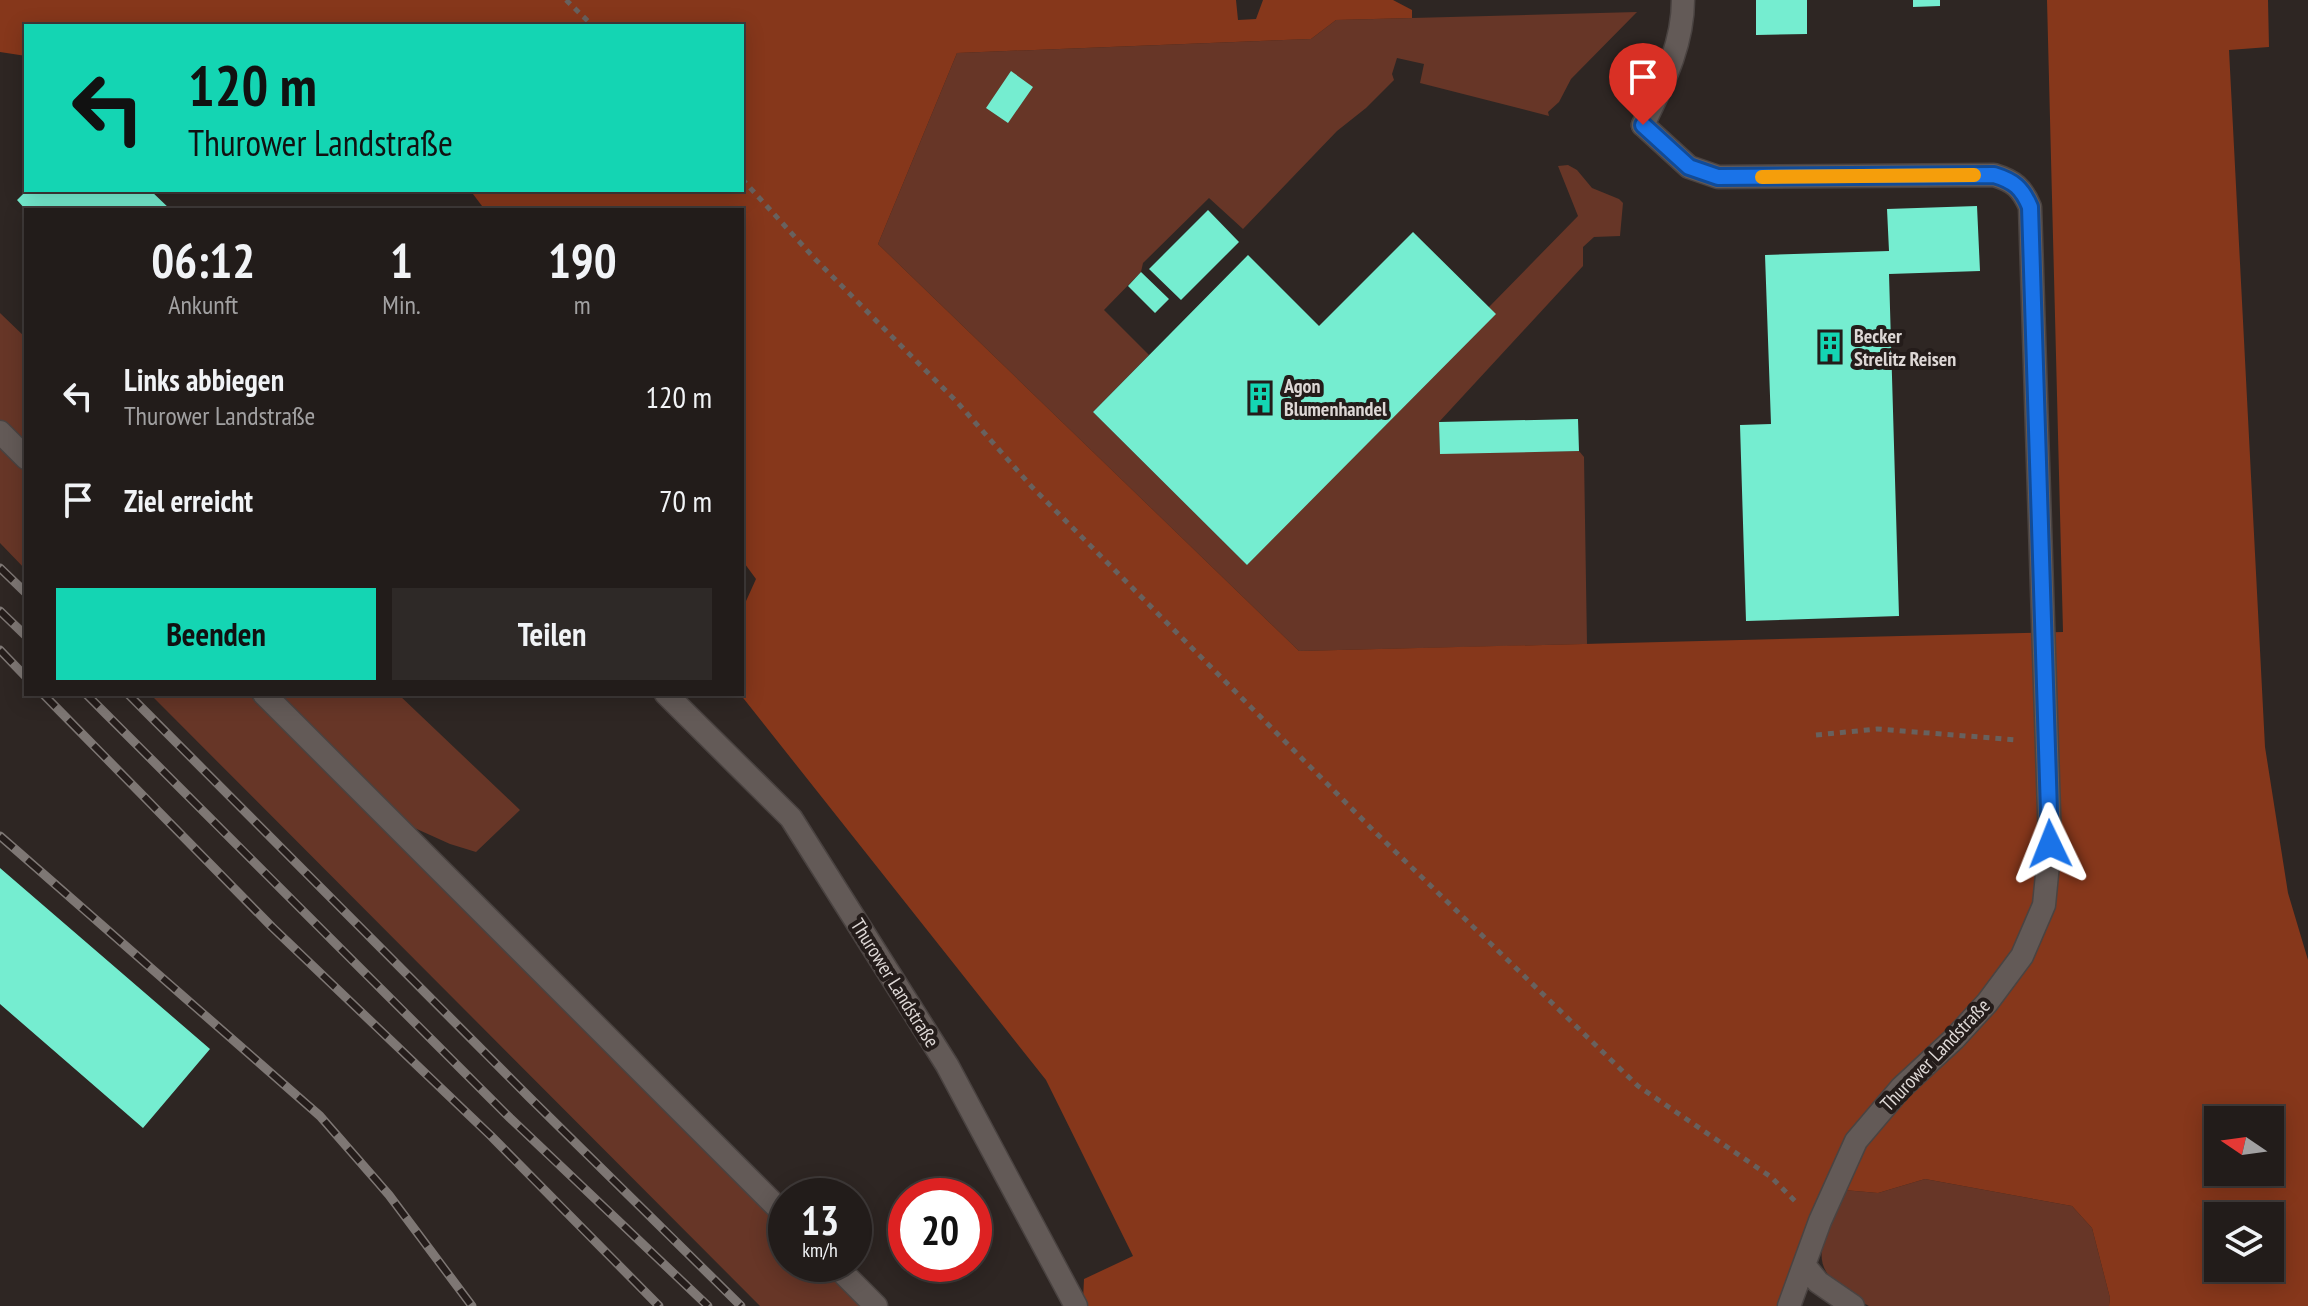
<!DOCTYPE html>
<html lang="de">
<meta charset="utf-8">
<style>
body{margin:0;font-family:"PT Sans Narrow",sans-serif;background:#2e2927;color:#f1f3f6;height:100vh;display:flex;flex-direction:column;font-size:30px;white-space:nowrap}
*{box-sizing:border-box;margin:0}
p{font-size:26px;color:#a2a1a2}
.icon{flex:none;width:44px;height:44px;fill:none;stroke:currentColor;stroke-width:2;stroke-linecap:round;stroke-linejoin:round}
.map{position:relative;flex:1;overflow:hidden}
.sheet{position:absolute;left:24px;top:208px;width:720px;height:488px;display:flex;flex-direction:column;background:#221c1a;border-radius:0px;box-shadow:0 4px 20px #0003,0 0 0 2px #3f3a39}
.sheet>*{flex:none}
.hud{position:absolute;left:24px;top:24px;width:720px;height:168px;border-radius:0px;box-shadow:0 4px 20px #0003,0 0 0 2px #3f3a39;background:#14d5b3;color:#111;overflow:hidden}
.needle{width:52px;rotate:283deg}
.buttons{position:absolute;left:2204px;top:1106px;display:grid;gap:16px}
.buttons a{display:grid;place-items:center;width:80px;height:80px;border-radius:0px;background:#221c1a;box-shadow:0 4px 20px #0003,0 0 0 2px #3f3a39;font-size:40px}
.speed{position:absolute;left:768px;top:1178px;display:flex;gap:16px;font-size:40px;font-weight:700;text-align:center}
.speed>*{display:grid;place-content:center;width:104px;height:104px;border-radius:50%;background:#221c1a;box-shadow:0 4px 20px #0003,0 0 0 2px #3f3a39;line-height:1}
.speed small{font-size:20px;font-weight:400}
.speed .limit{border:12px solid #d22;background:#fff;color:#111}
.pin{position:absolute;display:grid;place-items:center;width:68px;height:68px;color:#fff;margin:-82px -34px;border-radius:50% 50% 50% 0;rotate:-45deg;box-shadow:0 0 8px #0007}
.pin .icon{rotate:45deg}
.me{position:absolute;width:88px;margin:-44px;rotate:358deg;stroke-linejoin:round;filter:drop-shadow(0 0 6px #0008)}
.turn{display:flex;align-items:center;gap:28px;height:168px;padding:0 32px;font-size:36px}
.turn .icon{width:104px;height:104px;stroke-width:2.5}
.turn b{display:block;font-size:56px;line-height:68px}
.eta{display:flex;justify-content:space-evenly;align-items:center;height:136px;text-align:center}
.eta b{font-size:48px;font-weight:700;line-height:56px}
.primary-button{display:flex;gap:16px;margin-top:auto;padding:16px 32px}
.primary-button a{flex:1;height:92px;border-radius:0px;background:#14d5b3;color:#111;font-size:32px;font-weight:700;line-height:92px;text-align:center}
.primary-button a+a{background:#2e2927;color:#f1f3f6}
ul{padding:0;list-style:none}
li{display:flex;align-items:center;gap:24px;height:104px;padding:0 32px}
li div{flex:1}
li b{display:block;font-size:30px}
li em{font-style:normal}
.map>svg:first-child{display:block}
</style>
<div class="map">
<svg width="2308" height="1306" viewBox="0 0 2308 1306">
<rect width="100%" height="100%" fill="#2e2623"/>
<path fill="#673627" d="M1637,12L1571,79L1559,102L1548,112L1549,116L1420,83L1424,64L1397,58L1392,74L1394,80L1366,108L1337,131L1243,229L1209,198L1143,263L1141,272L1104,310L1149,355L1093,412L1247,565L1489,307L1578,216L1558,166L1568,165L1577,170L1592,188L1619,199L1623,203L1620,236L1594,237L1583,247V266L1439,422L1440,453L1579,451L1584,457L1587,644L1299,651L878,244L957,53L1311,39L1336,20Z
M0,313L26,338V449L0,423Z
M0,446L26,472V570L0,543Z
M150,694H248L786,1230V1264H820L862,1306H760Z
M272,694H398L520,810L476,852L450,844L399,821Z
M1925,1179L2072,1206L2092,1228L2110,1298L2109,1306H1869C1801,1268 1819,1252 1844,1190L1878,1193Z"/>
<path fill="#86371b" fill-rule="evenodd" d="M0,0H1236L1238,20L1256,19L1263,0H1393L1412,10V18L1336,20L1311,39L957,53L878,244L1299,651L2063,632L2047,0H2268L2269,47L2229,50L2265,747L2288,893L2308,960V1306H2109L2110,1298L2092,1228L2072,1206L1925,1179L1878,1193L1844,1190L1818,1198L1777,1306H1086L1083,1300L1084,1279L1133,1256L1046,1080L740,694H742V610L756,579L742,560V210H485L470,190H742V26H26V56L0,52ZM2218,1120H2270V1172H2218ZM2218,1216H2270V1268H2218Z"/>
<path fill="#75edd0" d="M1756,0H1807V34L1756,35Z
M1913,0H1940V6L1913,7Z
M1011,71L1033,87L1008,123L986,108Z
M27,190H150L171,210H26L17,200Z
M1977,206L1980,271L1889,274L1899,616L1746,621L1740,425L1771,424L1765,255L1889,251L1887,209Z
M1208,210L1239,242L1181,300L1149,269Z
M1413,232L1496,314L1247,565L1093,412L1248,255L1319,326Z
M1141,272L1169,299L1155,313L1128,286Z
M1578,419L1579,451L1440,454L1439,422Z
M0,868L210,1049L143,1128L0,1004Z"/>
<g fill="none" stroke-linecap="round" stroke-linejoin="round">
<g stroke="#4a4341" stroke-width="25">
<path id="service" d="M1643,125L1689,167L1718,177L1994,175C2014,181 2022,188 2030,207L2050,844L2044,905L2022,956L1987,1003L1954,1039L1901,1088L1856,1141L1820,1221L1789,1306
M0,432L26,458
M264,694L786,1216
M666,694L791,818L947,1065L1076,1306
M834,1264L876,1306
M1804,1265L1818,1282L1853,1306"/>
</g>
<g stroke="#4a4341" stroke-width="25">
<path id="minor" d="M1643,125C1662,85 1683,46 1683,0"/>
</g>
<path stroke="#68615e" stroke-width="5" stroke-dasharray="6 6" stroke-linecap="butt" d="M566,0L593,26
M742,179L816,260L957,402L1032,487L1374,831L1638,1086L1771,1177L1797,1203
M1816,735L1877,729L2018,740"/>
<use href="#service" stroke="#635a57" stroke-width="22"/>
<use href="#minor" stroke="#635a57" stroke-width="22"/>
<g stroke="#7e7774" stroke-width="9">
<path id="rail" d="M0,568L26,593
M0,611L26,636
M0,650L26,677
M43,694L272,927L491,1136L659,1306
M86,694L510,1118L708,1306
M128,694L529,1097L741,1306
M0,836L320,1116L389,1195L472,1306"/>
</g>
<use href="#rail" stroke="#241c1a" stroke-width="6" stroke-dasharray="18" stroke-linecap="butt"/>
</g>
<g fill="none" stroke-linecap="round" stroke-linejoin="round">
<g stroke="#114b97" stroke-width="20">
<path id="route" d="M1643,125L1689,167L1718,177L1994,175C2014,181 2022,188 2030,207L2050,844"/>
</g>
<use href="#route" stroke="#1a73e8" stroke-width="14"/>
<path stroke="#f59e0b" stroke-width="14" d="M1762,177L1974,175"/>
</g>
<defs>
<g id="building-bare" transform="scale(2.4)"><path d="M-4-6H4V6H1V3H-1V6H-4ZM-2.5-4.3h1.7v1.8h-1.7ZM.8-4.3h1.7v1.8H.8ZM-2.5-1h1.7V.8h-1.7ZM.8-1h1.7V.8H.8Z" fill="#14d5b3" stroke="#241c1a" stroke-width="2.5" paint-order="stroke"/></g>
</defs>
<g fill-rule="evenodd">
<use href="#building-bare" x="1830" y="347"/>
<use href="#building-bare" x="1260" y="398"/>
</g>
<g text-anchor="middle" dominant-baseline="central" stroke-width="8" stroke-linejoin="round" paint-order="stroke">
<g font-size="20" font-weight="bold" fill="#ddd7d5" stroke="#241c1a" text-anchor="start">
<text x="1854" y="336">Becker<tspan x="1854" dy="23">Strelitz Reisen</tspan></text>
<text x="1284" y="386">Agon<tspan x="1284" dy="23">Blumenhandel</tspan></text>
</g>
<g font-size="20" fill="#ddd7d5" stroke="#241c1a">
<text transform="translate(895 983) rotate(58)">Thurower Landstraße</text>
<text transform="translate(1935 1055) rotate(-46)">Thurower Landstraße</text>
</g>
</g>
</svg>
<div class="buttons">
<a><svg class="needle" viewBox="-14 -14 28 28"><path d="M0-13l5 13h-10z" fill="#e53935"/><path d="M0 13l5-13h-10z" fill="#a2a1a2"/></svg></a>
<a><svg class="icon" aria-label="layers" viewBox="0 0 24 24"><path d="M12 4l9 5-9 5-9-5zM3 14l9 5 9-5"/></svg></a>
</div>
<div class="speed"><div>13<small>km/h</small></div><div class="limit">20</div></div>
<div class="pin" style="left:1643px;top:125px;background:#d93025"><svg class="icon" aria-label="arrive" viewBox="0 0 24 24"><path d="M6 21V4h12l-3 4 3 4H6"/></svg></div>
<svg class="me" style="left:2050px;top:844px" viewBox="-20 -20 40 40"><path d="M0-17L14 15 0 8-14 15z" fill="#1a73e8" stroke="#fff" stroke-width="4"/></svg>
<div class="hud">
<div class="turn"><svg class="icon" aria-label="left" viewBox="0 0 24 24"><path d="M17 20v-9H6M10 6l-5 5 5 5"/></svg><div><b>120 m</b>Thurower Landstraße</div></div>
</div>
<section class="sheet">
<div class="eta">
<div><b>06:12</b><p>Ankunft</p></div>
<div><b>1</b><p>Min.</p></div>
<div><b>190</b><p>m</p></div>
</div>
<ul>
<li><svg class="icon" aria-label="left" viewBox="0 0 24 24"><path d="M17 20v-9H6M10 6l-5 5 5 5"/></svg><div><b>Links abbiegen</b><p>Thurower Landstraße</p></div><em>120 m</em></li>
<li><svg class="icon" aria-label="arrive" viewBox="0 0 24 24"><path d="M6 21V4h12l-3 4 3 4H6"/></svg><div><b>Ziel erreicht</b></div><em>70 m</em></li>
</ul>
<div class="primary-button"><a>Beenden</a><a>Teilen</a></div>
</section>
</div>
